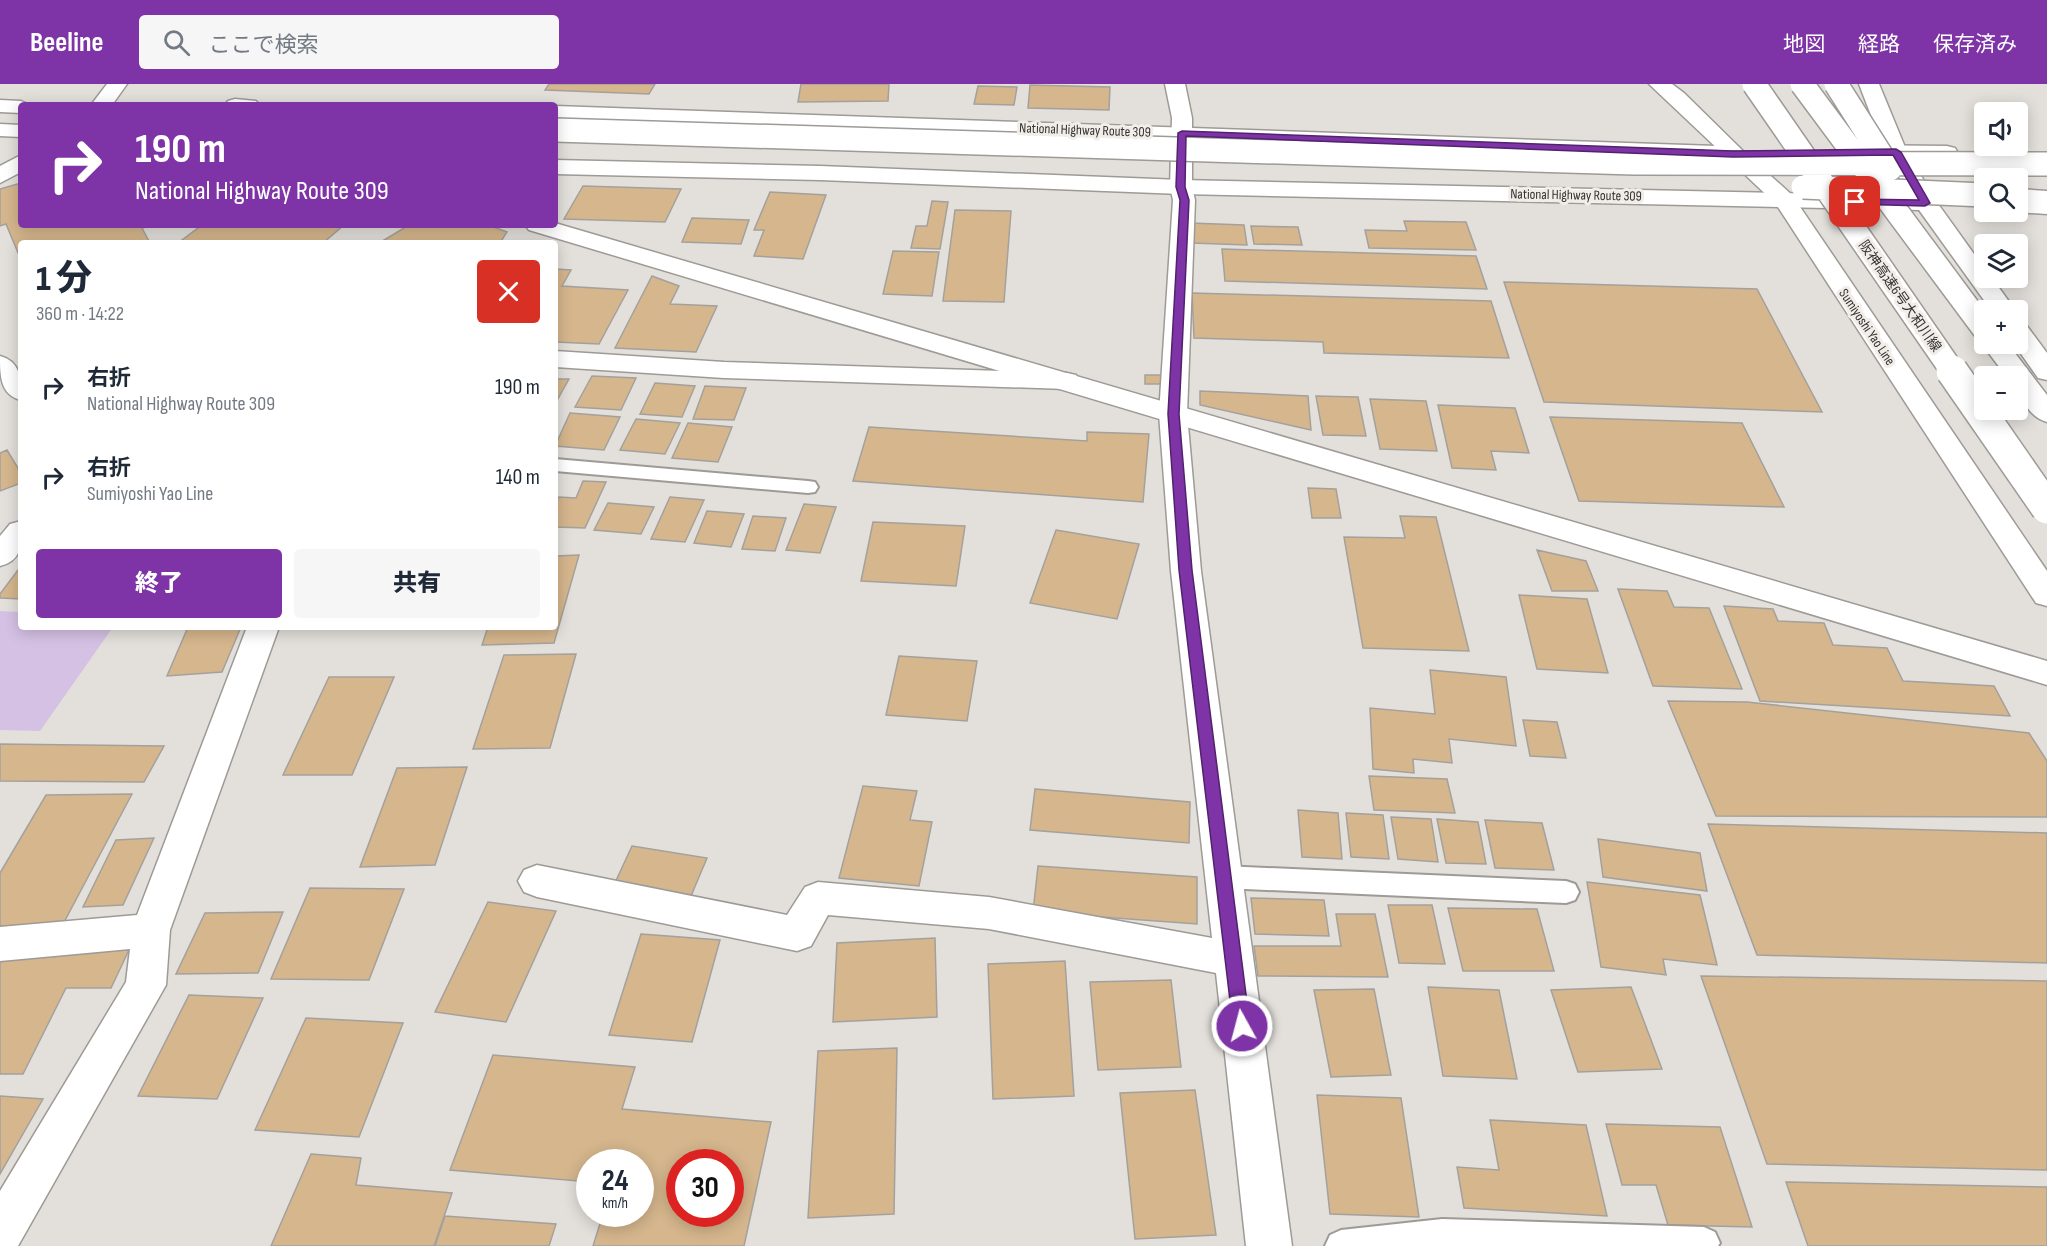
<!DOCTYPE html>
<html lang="ja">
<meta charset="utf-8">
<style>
body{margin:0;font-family:"Sofia Sans Condensed","Noto Sans JP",sans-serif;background:#f6f6f7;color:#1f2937;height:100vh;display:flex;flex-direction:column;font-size:22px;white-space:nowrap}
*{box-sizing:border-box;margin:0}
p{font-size:20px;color:#747a83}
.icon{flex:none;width:33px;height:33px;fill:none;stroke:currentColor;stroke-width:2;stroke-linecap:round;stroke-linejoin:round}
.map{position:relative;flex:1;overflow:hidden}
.details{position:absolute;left:18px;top:156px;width:540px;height:390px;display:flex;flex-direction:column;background:#fff;border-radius:6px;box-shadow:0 3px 15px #0003}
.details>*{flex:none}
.hud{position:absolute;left:18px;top:18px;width:540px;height:126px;border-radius:6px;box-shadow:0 3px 15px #0003;background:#7e34a6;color:#fff;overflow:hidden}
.fabs{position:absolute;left:1974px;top:18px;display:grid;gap:12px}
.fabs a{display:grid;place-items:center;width:54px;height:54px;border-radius:6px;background:#fff;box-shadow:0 3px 15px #0003;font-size:30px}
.speed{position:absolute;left:576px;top:1065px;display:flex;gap:12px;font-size:30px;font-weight:700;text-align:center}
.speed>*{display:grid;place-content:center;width:78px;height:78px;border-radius:50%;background:#fff;box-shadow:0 3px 15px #0003;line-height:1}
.speed small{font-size:15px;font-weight:400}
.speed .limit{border:9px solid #d22;background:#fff;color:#111}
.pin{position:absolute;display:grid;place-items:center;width:51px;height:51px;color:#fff;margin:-26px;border-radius:12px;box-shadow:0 3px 9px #0006}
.me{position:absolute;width:66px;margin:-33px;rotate:353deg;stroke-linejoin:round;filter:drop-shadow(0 0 4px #0008)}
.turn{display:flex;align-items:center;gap:21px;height:126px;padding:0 18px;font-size:27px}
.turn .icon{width:78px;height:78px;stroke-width:2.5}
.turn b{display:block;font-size:42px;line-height:51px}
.round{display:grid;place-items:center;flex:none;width:63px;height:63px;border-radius:6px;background:#f6f6f7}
.summary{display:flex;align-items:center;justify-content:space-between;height:102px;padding:0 18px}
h1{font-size:36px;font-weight:800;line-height:45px}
.cta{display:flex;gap:12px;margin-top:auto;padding:12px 18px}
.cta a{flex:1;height:69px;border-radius:6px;background:#7e34a6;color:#fff;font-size:24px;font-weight:800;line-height:69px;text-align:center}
.cta a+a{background:#f6f6f7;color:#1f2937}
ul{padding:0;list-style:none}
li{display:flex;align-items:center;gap:18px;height:90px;padding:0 18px}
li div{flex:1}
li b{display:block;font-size:22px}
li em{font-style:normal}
header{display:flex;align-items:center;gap:36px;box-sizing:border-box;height:84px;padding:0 30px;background:#7e34a6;color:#fff}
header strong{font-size:28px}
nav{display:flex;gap:33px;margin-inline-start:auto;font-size:21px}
.search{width:420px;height:54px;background:#f6f6f7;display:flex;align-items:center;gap:15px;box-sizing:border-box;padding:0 21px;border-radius:6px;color:#747a83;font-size:22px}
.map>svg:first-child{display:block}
</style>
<header>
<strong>Beeline</strong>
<div class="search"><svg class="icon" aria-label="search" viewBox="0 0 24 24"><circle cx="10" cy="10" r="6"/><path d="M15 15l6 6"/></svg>ここで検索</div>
<nav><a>地図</a><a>経路</a><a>保存済み</a></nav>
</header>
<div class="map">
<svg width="2047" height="1162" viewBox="0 0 2047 1162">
<rect width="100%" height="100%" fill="#e3e0db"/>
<path fill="#d5c1e4" d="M0,527L21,528V543H113L40,647L0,646Z"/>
<path fill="#d5b68d" stroke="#a4a19d" stroke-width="1.5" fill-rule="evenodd" d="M549,0H655L649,10L545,6Z
M801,0H889L888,17L798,18Z
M1030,1L1110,3L1109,26L1028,24Z
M978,2L1017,3L1014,21L974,20Z
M21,99V141H154L142,144L150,159H21V176L6,140L0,142V105Z
M583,102L681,105L665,138L564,135Z
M770,108L826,111L803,175L754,172L764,146H754Z
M932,117L948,118L940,165L911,164L916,142H927Z
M955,126L1011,127L1004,218L943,217Z
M692,134L749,136L741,160L682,158Z
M1404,137L1466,138L1476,166L1369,164L1365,146L1407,147Z
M1190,139L1244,141L1247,161L1191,159Z
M202,141H344L323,159H178Z
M409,141H488L507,148L500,159H379Z
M1251,142L1298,143L1302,161L1254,160Z
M1222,165L1476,172L1487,205L1225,197Z
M893,167L939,168L932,212L883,210Z
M555,185L571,186L562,202L628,206L599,260L555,258Z
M652,192L679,202L670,220L717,222L696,268L615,264Z
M1504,198L1757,205L1822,328L1544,318Z
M1192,209L1491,217L1509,274L1324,269L1323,258L1194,254Z
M1145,291H1162V300H1145Z
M592,292L636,294L621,326L575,323Z
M555,295H569L555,320Z
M655,299L695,302L682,333L640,330Z
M705,302L746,304L734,336L693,335Z
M1200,307L1308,312L1311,346L1200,321Z
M1316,312L1358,313L1366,352L1323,351Z
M1370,315L1426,317L1437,367L1380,365Z
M1438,321L1515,324L1529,369L1491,367L1496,386L1452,384Z
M570,329L620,333L604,366L555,362Z
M1550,333L1742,339L1784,423L1579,417Z
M636,335L680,339L665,370L620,366Z
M688,339L732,343L718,378L672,374Z
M869,343L1087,357V348L1149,350L1143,418L853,397Z
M7,366L21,389V399L0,407V369Z
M583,397L606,398L585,444L555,443V420L559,413L576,414Z
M1308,404L1336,405L1341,434H1312Z
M670,413L704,416L685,458L651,455Z
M608,419L654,423L641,450L594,446Z
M804,420L836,423L820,469L786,466Z
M707,427L744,430L731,463L694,459Z
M753,432L786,434L775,467L742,465Z
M1400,432L1436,433L1469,567L1363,564L1344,453L1405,454Z
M873,438L965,442L956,502L861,497Z
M1056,446L1139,460L1117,535L1030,519Z
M1537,466L1586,477L1598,507H1552Z
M579,471L554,559L482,561L488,543H555V472Z
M21,482V515L0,514V510Z
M1618,505L1667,507L1674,523L1709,524L1742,605L1653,602Z
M1519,511L1587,515L1608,589L1537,585Z
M1724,522L1773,525L1778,537L1824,539L1833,561L1887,564L1903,597L1994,602L2010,632L1760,617Z
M188,543H241L222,588L167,592Z
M576,570L550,664L473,665L504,571Z
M899,572L977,577L967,637L886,631Z
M1430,586L1506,593L1516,662L1449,655L1452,679L1413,675L1414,689L1373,685L1370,624L1435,630Z
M329,593H394L352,691H283Z
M1668,617L1747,618L2029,649L2047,677V733L1716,732Z
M1523,636L1557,638L1566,674L1530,672Z
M0,660L164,662L144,698L0,697Z
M467,683L435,781L360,783L397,684Z
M1369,692L1447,695L1455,729L1374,726Z
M863,702L917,707L910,736L932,738L919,802L839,794Z
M1035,705L1190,718L1189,759L1030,746Z
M132,710L62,842H0V789L46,711Z
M1298,726L1338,729L1342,775L1302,773Z
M1346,729L1383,731L1389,775L1351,773Z
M1391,733L1431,735L1438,778L1398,775Z
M1437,735L1478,738L1486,780L1446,779Z
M1485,736L1542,739L1554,786L1495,784Z
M1708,740L2047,749V879L1757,871Z
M154,754L123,821L83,823L116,756Z
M1598,755L1700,769L1707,807L1603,793Z
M632,762L707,774L691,812L614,801Z
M1038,782L1197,793V840L1033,828Z
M1587,798L1700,811L1717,881L1663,875L1666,891L1601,883Z
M310,804L404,805L369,896L271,895Z
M1251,814L1324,816L1329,852L1255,850Z
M488,818L556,827L506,938L435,928Z
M1388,821H1432L1445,880L1399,879Z
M1448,824L1537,825L1554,887H1463Z
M283,828L258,889L176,890L205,829Z
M1336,830H1375L1388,893L1258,892L1254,862H1341Z
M641,850L720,856L692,958L609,951Z
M935,854L937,933L833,938L837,859Z
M129,866L111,904H66L23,990H0V868Z
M1065,877L1074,1012L993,1015L988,880Z
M1701,892L2047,897V1086L1767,1080Z
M1171,896L1181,983L1098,986L1090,898Z
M1428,903L1499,906L1517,995L1443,992Z
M1631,903L1662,985L1578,988L1551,906Z
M1374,905L1391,991L1331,993L1314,906Z
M189,911L263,914L217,1015L138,1012Z
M306,934L403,939L359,1053L255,1046Z
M897,964L894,1130L808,1134L818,967Z
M493,971L635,983L622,1025L771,1038L744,1162H593L603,1130H640V1078H590V1098L450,1086ZM680,1078H730V1130H680Z
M1195,1006L1216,1151L1135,1155L1120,1009Z
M1317,1011L1401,1014L1419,1133L1330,1130Z
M0,1012L43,1015L0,1090Z
M1490,1036L1586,1041L1607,1132L1464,1124L1457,1083L1499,1086Z
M1606,1040L1720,1043L1752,1143L1668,1141L1656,1101H1622Z
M311,1070L361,1074L356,1101L452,1109L434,1162H271Z
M1786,1098L2047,1103V1162H1808Z
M445,1132L556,1140L549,1162H435Z"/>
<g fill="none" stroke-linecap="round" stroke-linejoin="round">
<g stroke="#9e9a96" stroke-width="4">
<path id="service" d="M555,375L808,397L815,398L818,403L815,408L808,409L555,387Z
M1223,782L1566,797L1575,800L1579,808L1575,816L1566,819L1223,804L1214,801L1210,793L1214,785Z
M1442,1135L1704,1143L1715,1148L1720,1159L1718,1162H1325L1330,1151L1341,1146Z"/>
</g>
<g stroke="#9e9a96" stroke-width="3">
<path id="minor" d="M107,0H127L112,21H91Z
M1165,0H1185L1192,34V103L1195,116L1187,330L1201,487L1292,1162H1246L1216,889L989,845L828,831L811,862L797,867L537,813L524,808L518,797L524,786L537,781L787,831L805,803L818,798L989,813L1212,854L1171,487L1159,330L1173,116L1170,103L1172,34Z
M21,71V88L0,99V82Z
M555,267L724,278L1067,289L1076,291L1080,297L1076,303L1067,305L724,294L555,283Z
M0,272C22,278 21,297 21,316C0,311 0,291 0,272Z
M21,437C21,458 24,476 0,482V452L10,440Z
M247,543H279L170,846L166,901L18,1162H0V1107L126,898L130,865L0,877V843L137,831Z"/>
</g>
<g stroke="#9e9a96" stroke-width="3">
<path id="tertiary" d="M555,139L2047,577V601L529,146L525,141Z"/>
</g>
<g stroke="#9e9a96" stroke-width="3">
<path id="secondary" d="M1649,0H1672L1684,9L1741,65L1792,111L2047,487V522L2036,519L1776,120Z
M1859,0H1879L1907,68L1936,117L1984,184V194H1992L2015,226H1991L1914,119L1885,68Z
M2018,239L2027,242L2047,269V296L2038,294L2014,260H2018Z"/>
</g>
<g stroke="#9e9a96" stroke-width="3">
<path id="trunk" d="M235,15L256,17L259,21H225L228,17Z
M0,16L21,17L30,21H21V29L0,28Z
M555,22L1716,62L1724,64L1727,69L1724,74L1716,76L555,34Z
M0,40L21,41V53L0,52Z
M1849,61L1947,62L1955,64L1958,69L1955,74L1947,76L1841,73L1838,68L1841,63Z
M555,76L820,82L1181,96L1920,112L1928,114L1931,119L1928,124L1920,126L1181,110L820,96L555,90Z
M2018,115L2047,116V130L2013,128H2018Z"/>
</g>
<g stroke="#9e9a96" stroke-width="3">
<path id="motorway" d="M2018,105L2047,107V121L2018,119Z
M1984,256V260H2008L2047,311V338C2028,333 2018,311 2018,292H2006L1982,260Z"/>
</g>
<use href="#service" fill="#fff" fill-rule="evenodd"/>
<use href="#minor" fill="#fff" fill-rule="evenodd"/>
<use href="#tertiary" fill="#fff" fill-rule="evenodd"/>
<use href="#secondary" fill="#fff" fill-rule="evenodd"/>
<use href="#trunk" fill="#fff" fill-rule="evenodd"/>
<use href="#motorway" fill="#fff" fill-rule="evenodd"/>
<g stroke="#9e9a96" stroke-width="26" stroke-linecap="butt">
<path id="motorway-bridge-far1" d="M1754,0L1953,288
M1802,0L1984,245
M1836,0L1890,85
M555,46L1634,79L2047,80
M1803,103L1984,111"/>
</g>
<g stroke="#9e9a96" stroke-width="34" stroke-linecap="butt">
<path id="motorway-bridge" d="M1952,287L2047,424"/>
</g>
<use href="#motorway-bridge-far1" stroke="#fff" stroke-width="23"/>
<use href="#motorway-bridge" stroke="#fff" stroke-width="31"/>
</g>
<path fill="#7e34a6" stroke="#52226c" stroke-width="1.5" d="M1182,47L1733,67L1896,65L1901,68L1930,119L1925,122L1851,120V116L1855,115L1919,116L1893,71L1733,73L1186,52L1185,103L1189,116L1179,330L1192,486L1250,942L1248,947L1242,949L1236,947L1233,942L1179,486L1168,330L1180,116L1176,103L1178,49Z"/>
<g text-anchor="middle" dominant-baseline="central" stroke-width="6" stroke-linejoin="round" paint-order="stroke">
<g font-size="14" fill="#333230" stroke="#f1ede8">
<text transform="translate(1085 46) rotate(2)">National Highway Route 309</text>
<text transform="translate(1576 111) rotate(1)">National Highway Route 309</text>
<text transform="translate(1900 212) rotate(55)">阪神高速6号大和川線</text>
<text transform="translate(1867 243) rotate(56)">Sumiyoshi Yao Line</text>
</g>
</g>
</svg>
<div class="fabs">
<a><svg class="icon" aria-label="sound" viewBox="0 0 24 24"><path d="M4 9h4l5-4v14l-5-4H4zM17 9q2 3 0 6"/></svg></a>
<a><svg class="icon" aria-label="search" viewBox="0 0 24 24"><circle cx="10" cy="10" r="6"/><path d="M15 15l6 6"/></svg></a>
<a><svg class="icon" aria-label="layers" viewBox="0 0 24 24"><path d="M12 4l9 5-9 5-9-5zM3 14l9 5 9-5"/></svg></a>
<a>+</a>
<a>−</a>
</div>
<div class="speed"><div>24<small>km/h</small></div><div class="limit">30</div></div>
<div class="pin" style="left:1855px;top:118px;background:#d93025"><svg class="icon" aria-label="arrive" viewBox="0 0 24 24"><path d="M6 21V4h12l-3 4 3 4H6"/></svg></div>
<svg class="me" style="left:1242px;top:942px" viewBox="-20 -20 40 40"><circle r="17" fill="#7e34a6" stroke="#fff" stroke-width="3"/><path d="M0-11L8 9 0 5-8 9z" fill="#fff"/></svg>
<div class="hud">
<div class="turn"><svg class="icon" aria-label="right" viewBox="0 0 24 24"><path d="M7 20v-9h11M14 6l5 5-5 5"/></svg><div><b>190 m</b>National Highway Route 309</div></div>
</div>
<section class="details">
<div class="summary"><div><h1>1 分</h1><p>360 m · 14:22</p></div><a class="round" style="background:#d93025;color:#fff"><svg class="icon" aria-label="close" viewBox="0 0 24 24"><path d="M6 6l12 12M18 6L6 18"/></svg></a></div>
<ul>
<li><svg class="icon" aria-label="right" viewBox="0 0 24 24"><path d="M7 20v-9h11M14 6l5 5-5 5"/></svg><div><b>右折</b><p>National Highway Route 309</p></div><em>190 m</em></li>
<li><svg class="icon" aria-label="right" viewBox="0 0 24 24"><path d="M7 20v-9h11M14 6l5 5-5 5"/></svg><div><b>右折</b><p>Sumiyoshi Yao Line</p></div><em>140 m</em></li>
</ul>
<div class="cta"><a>終了</a><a>共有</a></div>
</section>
</div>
